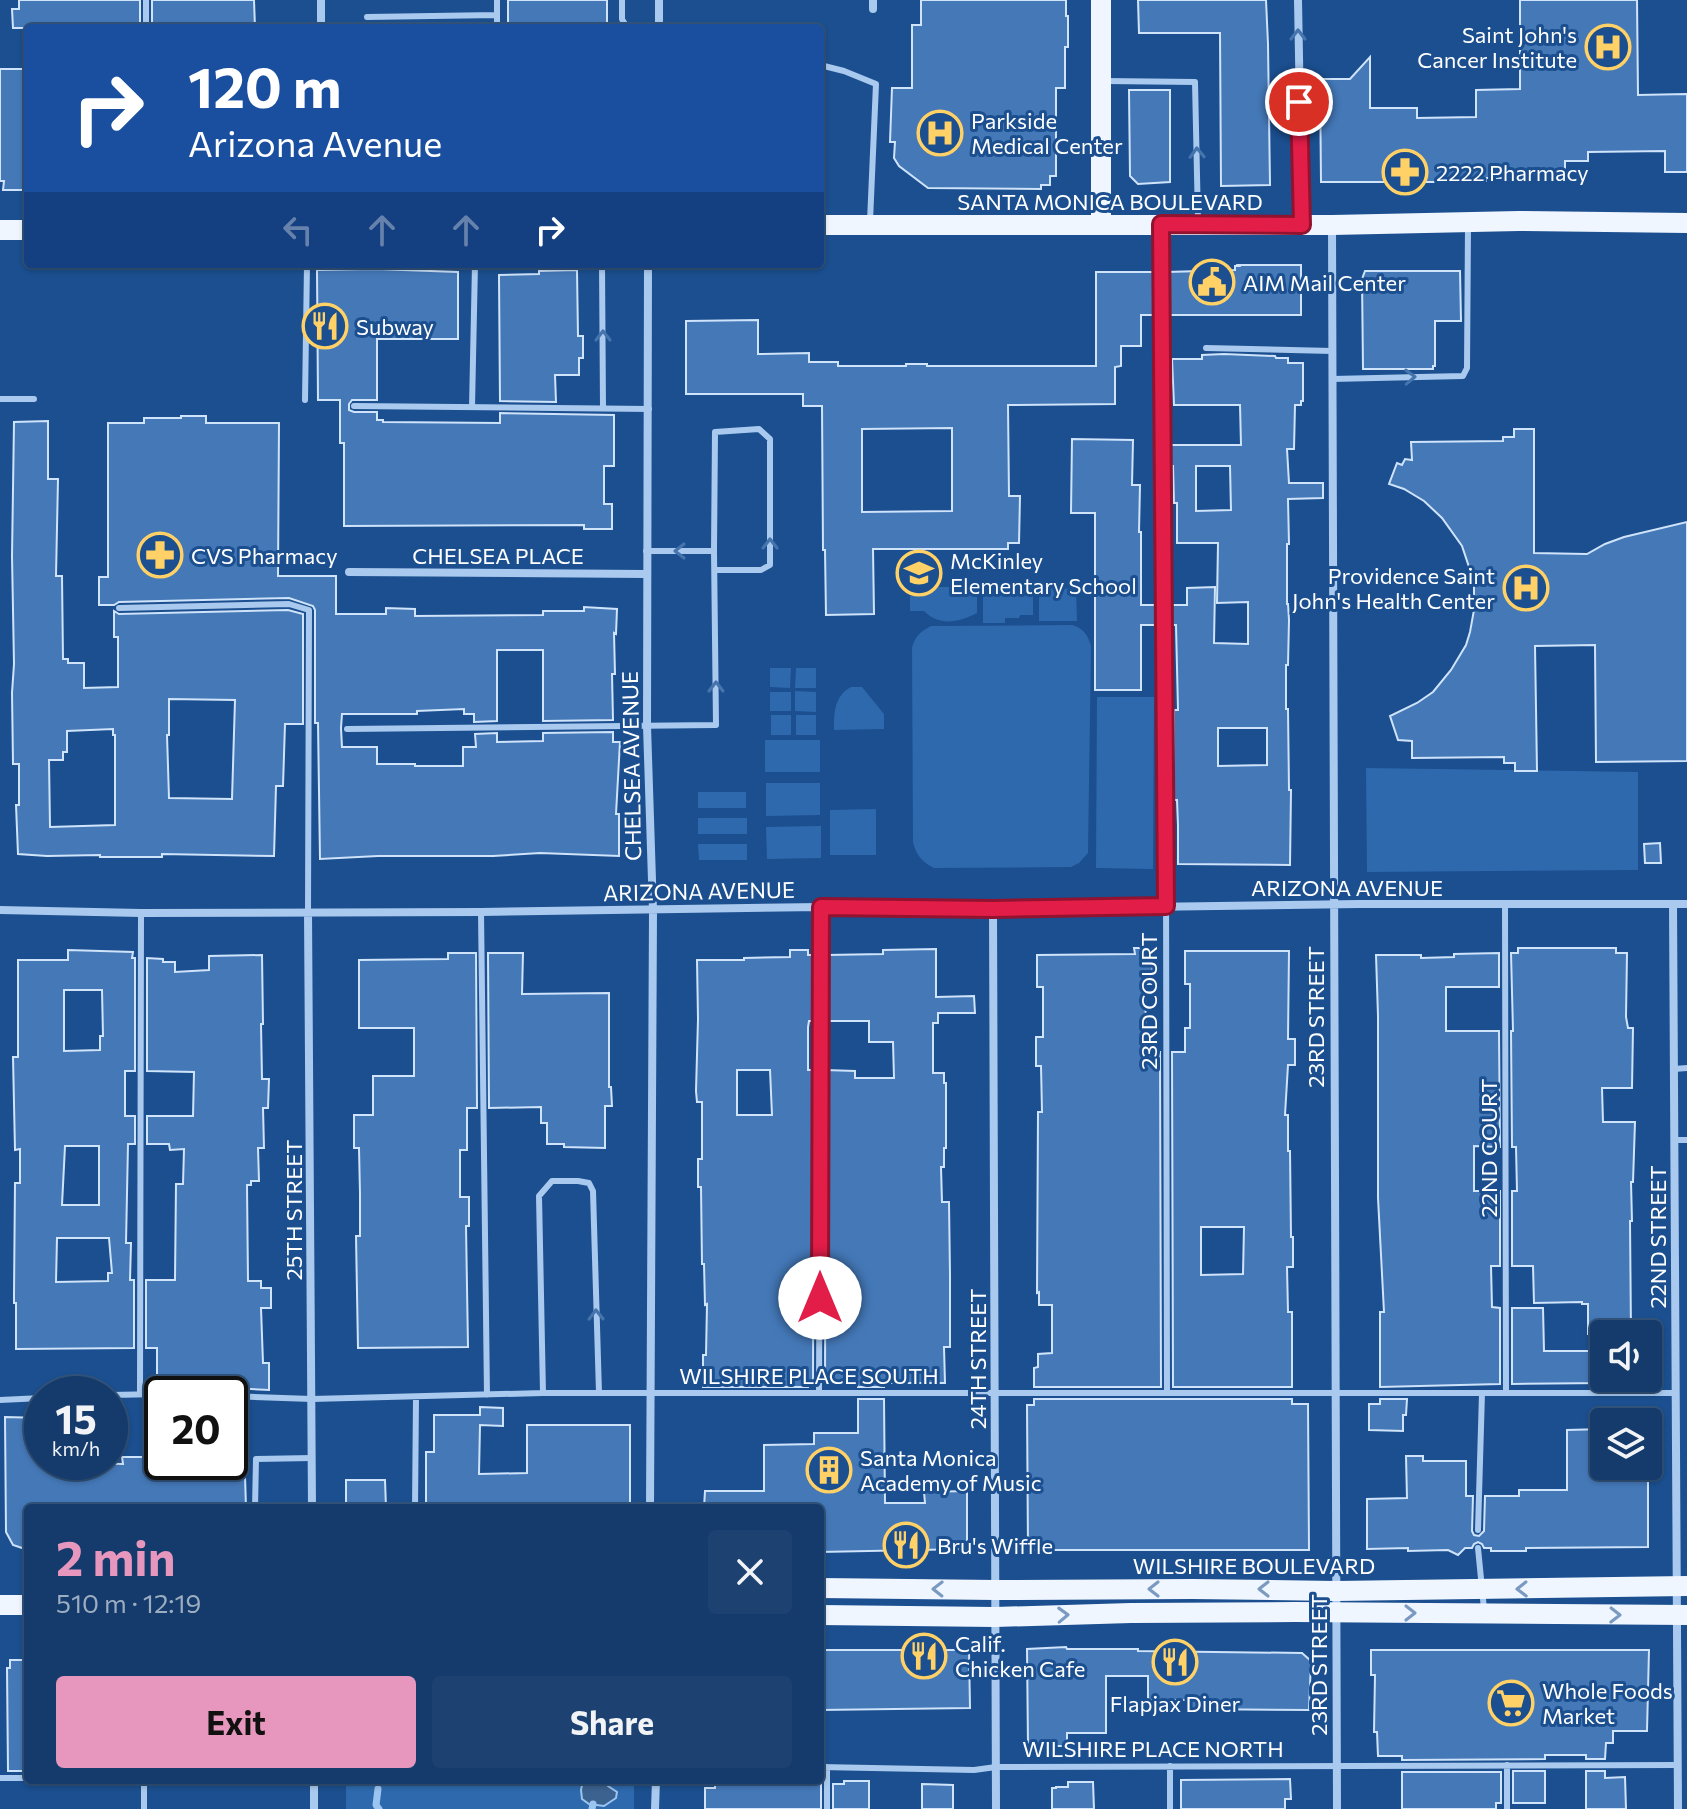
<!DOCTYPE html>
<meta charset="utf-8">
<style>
body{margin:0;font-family:Commissioner,sans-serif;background:#1d4271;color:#f1f3f6;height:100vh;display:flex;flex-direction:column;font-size:30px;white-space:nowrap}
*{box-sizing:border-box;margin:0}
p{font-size:26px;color:#9dadc1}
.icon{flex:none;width:44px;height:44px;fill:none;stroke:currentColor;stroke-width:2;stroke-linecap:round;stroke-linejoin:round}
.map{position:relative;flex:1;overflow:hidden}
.side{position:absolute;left:24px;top:1504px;width:800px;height:280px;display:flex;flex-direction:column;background:#143b6b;border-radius:8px;box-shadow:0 2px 6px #0004,0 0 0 2px #33557e}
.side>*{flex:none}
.guide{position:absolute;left:24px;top:24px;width:800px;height:244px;border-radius:8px;box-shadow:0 2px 6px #0004,0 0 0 2px #33557e;background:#1a4fa0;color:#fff;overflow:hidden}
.tools{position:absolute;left:1590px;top:1320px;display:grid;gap:16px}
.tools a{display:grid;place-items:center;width:72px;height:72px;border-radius:8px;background:#143b6b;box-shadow:0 2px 6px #0004,0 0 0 2px #33557e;font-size:40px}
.speed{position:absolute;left:24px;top:1376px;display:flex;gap:16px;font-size:40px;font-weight:700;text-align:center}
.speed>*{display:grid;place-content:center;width:104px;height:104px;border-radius:50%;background:#143b6b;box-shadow:0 2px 6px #0004,0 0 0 2px #33557e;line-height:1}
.speed small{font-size:20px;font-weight:400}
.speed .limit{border:4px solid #111;border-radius:12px;background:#fff;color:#111}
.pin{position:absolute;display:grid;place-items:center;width:68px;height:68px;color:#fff;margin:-34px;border:4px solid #fff;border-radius:50%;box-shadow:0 2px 8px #0007}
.me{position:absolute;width:88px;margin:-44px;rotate:0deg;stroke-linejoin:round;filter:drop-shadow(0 0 6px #0008)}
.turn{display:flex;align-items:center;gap:28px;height:168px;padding:0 32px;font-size:36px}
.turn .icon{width:104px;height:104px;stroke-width:2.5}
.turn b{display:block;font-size:56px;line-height:68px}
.lanes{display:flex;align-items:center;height:76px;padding:0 32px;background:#0003;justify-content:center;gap:40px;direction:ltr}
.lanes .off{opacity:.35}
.round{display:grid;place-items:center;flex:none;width:84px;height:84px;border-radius:8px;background:#1d4271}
.head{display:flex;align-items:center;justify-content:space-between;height:136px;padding:0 32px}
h1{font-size:48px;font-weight:700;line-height:60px;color:#e797bd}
.cta{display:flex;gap:16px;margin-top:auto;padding:16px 32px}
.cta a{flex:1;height:92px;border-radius:8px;background:#e797bd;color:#111;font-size:32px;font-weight:700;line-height:92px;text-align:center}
.cta a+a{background:#1d4271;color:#f1f3f6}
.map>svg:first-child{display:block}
</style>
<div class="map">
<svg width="1687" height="1809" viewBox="0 0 1687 1809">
<rect width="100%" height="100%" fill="#1b4f8f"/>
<path fill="#2e69ad" d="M962,584H977V613C960,622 939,627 924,611H910V596L929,595V587H961Z
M1022,585H1033V615H1020L1019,618H1005V623H983V587L1002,588L1004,591H1016Z
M1039,588L1076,589L1077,621H1039Z
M1072,625C1083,628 1088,635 1091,646L1088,853L1079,863L1071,867L934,868C922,862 916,855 913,842L912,648C915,636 920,632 931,626Z
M770,668H791L790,688L770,687Z
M796,668H816V688H795Z
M851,687H862L884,714V729L834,730C834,713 834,696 851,687Z
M795,691L816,692V712L795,711Z
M770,692H791V711H770Z
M1097,697H1154L1153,869L1096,868Z
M771,715H791V735H771Z
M796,715H816V735H796Z
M765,740H820V772H765Z
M1366,768L1638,772V870L1367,872Z
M766,783H820V815L766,816Z
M698,792H746V808H698Z
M876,809V855H830V810Z
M698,818H747V834H698Z
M821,826V858L767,859L766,827Z
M698,844H747V860H699Z
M346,1780H634V1809H346Z"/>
<path fill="#3c6290" stroke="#9cc4f0" stroke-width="2" d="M583,1780H604L608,1786L617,1792L616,1798L604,1806L589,1804L582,1799L581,1790Z"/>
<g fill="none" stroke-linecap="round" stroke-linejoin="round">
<path stroke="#9cc4f0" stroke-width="7" d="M378,1789L376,1805L379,1809
M592,1809L593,1804"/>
</g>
<path fill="#4478b7" stroke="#cfe3fa" stroke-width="2" fill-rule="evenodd" d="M19,0H140V28H13L12,9H19Z
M152,0H254L255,28H152Z
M508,0H607V28H508Z
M921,0H1066V16H1068V47H1065V88H1056V176H1050V185H1041V189L928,188L899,166L894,158L895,142H890L892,88H912V25H921Z
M1138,0H1266L1268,44L1270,185L1221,186L1220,33H1139Z
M1520,0H1637L1638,95L1687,94V172H1665V151L1588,152V161H1565V174H1520L1521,178H1486V181L1473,180L1472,182H1321L1320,79H1350L1370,57V108H1417V118L1476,117V90L1520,89Z
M0,69H28V190H3L4,181H0Z
M1129,90H1170V182L1138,184L1130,176Z
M1238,265H1301V315H1168L1167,272L1235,270V266H1239Z
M375,269L458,272V339H377V400H352L349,404V410L354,412H377V420H383V422L500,423V413L614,415V466H604V504H612V529H584V525L344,526V443H340V400H318L317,270Z
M577,270L578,336H583V358H579V375H555L556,402L500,401L499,275L539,274V271Z
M1365,271H1460L1461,321H1435V366H1433V369H1363L1362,279Z
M1096,272H1155L1156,315H1141V346H1121V366L1115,367V404L1008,405L1009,496H1020L1019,543H1008V549H873L874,614L826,615L825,550H823L822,406H803V394H686V321L758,320V354L809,353V362H838V366H906V364H927V366H1096ZM952,428V511L862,512V429Z
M1224,354L1275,356L1276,358H1288V363H1303V401H1301V405H1295L1294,449H1287L1289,483H1323V498L1288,499L1289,544H1287V604H1288L1289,620L1288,665H1286V709H1288L1289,790H1291L1290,865L1178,864V825L1177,800H1174V710H1178L1176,625H1170V605H1187V588L1215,587L1214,643L1248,644V602L1217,603L1218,543H1177V503H1174L1173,466H1171V445H1241L1240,405H1174L1172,359H1202V355ZM1196,466H1230L1231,510L1196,511ZM1218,728H1267V765L1218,766Z
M181,416H206V423H279L278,576H336V614H386V608L415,609V616L543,615V611H584V607L617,609L616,634L614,633L615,674H612L613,720L543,721V650H497V721L474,722V714H464V709L417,711V714H342L341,728L342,747H377V764H415V766H463V747H476L475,734L497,733V742L543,741V733L613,732V742H620L616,814H619V856L540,853L493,856H378L320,859L318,723H315V610L313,606L289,598L119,602L114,605H99V577H108V423H144V418H181Z
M48,421V479H58L56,576H62L63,659H68V663H84V688L118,687V637H114V611L119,614L288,610L303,614V724H285L283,786H276L274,856L162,854V857H100V855L47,856L18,854L16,805H19V764H13L12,693L14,664L12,556L14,422ZM169,699L235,700L232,799L169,798L167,735H169ZM113,729V735H115V825L50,827L49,760H63V752H67V731Z
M1514,429H1534V553L1587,554L1605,544L1624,537L1687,522V761L1596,762L1595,645L1535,646L1537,771H1515V763H1504V757L1412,758V741L1398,740L1390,716L1417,703L1433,692L1451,670L1466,645L1470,632L1474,610V582L1462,546L1442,518L1424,501L1404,489L1389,484L1397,463L1402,465L1405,459L1412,460L1411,442L1503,441V437H1514Z
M1072,439L1133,440L1132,485H1140L1139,532H1141V605H1158V625H1141V690H1095V513H1071Z
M1660,843L1661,863H1645L1644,844Z
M1134,948H1152L1153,984H1145L1146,1028H1153L1154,1052H1160L1161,1387H1034V1368L1038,1367V1354L1052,1353V1305H1039V1292L1037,1293L1038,1112H1042L1041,1066H1036V1037H1043V987H1037V955L1135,954Z
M1518,948H1616V953H1627L1626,1017L1628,1028H1633L1632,1088H1602L1603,1122H1635L1633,1182H1631L1632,1221H1630L1631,1334H1588V1304H1582V1302L1534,1303L1533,1266H1512V1191H1517L1516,1147H1512L1511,1031H1513L1511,953H1518Z
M936,949V997L974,996L975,1013H938V1023H933V1073H944V1083H946V1148H944V1167H941L942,1202H949L950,1275V1347H944L945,1383H884V1387H858V1383H825L826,1070L855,1071V1078H894L893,1042H869V1021H827V955L883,954V950Z
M68,950L133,952L132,958H135V1071H125V1116H135V1144H128L126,1243H131L130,1280H134V1348L16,1349V1303H14V1294L15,1183H20V1149L15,1150L13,1057H18V960H68ZM64,990H102L103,1036H100V1050L64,1051ZM65,1146H99V1205H62ZM57,1238H109L112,1273H108V1281L56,1282Z
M790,950H808V955H815V1021H809L808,1027V1070H814L813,1383H808V1387H703V1355H706L707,1304L705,1305L704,1264H702L701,1187H698V1159H702V1102H697L696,1091L698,1019L697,960H744V958L790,957ZM737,1070H770L772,1115H737Z
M1185,951H1289L1288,1039H1295V1065H1288L1285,1115H1288V1151H1290L1291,1237H1293V1267H1287L1288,1312H1292V1387H1173L1172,1052H1185V1028H1190V984H1185ZM1201,1227H1244L1243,1274L1201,1275Z
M448,953H476L477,1108H467V1150H460V1197H469V1226H466L468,1347L358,1348L356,1236H360V1194L359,1148H354V1115H373V1076H414V1028H359V960L448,959Z
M488,953H523L522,994L609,993V1087H611L612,1106H605V1148L564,1147V1144H547V1123H541V1107L489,1108Z
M1499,953V987H1446V1031H1499L1500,1147L1474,1146V1191H1500V1266H1491L1492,1307L1500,1308V1384L1380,1387V1312H1384L1378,1198V1016L1376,955H1421V958L1454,957V954Z
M262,955L263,1024H261L262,1079H269L268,1108H263L264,1148H258L259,1181H251V1185H247L248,1281H261V1288H271V1308H261L263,1363H269V1390L231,1388V1386H185V1390L157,1388V1348H146V1280H175L176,1184H183L184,1149L170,1150L169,1144H147V1116H193L194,1072L147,1071V958L163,959V962H175V972L209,970V956Z
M1512,1308H1543L1544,1351H1604V1383L1512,1384Z
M858,1399H884L885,1503H925L924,1492L967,1491V1549L820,1552V1508H704L705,1491H764V1445L814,1444V1433H858Z
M1034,1399H1292V1404H1308L1309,1550H1028L1027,1405H1034Z
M1380,1399H1407L1406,1415H1403V1431L1369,1430V1404H1380Z
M480,1407L503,1408V1426L480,1425L479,1474L527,1473V1425H630V1508H426V1452H434V1415H480Z
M5,1417L42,1418V1462L123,1464L122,1457H162V1474L204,1473V1462H225V1473H235V1476H245L246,1508H28V1550L13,1545L6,1532Z
M1604,1429V1466H1648V1547L1526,1548V1551H1491V1548H1484L1482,1544L1478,1542L1474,1544L1472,1548H1465L1458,1555L1448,1550L1408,1551V1548L1367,1549V1499L1407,1498L1406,1456H1423V1461H1466V1496H1473L1472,1531L1474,1535L1479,1536L1484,1531L1485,1496H1519V1490H1567V1430Z
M346,1480H385L386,1508H346Z
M1066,1647L1067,1649H1138V1651L1302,1653L1311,1661L1309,1710L1186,1709V1700H1148V1676H1106V1733H1067V1746H1028L1027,1649Z
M820,1650H969L970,1708L820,1710Z
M1371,1650H1649L1647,1731H1613V1743H1606L1605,1759H1586V1755H1545V1759L1402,1760V1756H1378L1377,1732H1374L1375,1675H1371Z
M10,1660H28V1771H8L7,1668H10Z
M1513,1771H1545V1803H1513Z
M1586,1771H1605V1778L1625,1777L1626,1809H1586Z
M1402,1772H1501V1803H1496V1809H1402Z
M1290,1779L1291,1799H1285V1809H1181V1780Z
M844,1781H869V1809H833V1784H844Z
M715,1782H811V1784H821V1809H705V1788H715Z
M1068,1782H1093L1094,1809H1052V1788H1056V1787H1068Z
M922,1784L953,1785V1809H922Z"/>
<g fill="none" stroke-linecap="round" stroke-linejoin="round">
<path stroke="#a9c9ee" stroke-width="6" d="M497,0V28
M622,0V19L627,28
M367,17L497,15
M146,28V0
M820,65L844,71L876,84L870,221
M1105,81L1195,82L1198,221
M1161,229L1166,873L1167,1393
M602,264L603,408
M1206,348L1332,351
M1332,379L1463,376L1467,368L1468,227
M0,399H34
M305,400L307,264
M354,406L649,409
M472,407L475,264
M646,551H714
M119,608L289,604L309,610L308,912
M347,729L716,725L714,551L715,432L759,429L770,439V565L761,570H715
M1505,904L1506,1393
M481,912L487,1395
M1674,1069L1687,1068
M1674,1140H1687
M543,1393L539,1196L552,1181H578L589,1183L593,1191L599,1393
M819,1393L821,907
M140,1394L141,913
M110,1395L162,1394
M230,1396L312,1399L543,1393H1676
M0,1400L42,1398
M255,1508L256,1459L312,1458
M415,1508L416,1397
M1478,1530L1482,1393
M1478,1548L1484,1609
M1507,1765V1809
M820,1767L974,1770L996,1767L1678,1765
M827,1767V1809
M0,1778H28
M144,1809V1780
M1170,1809V1766"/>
<path stroke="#a9c9ee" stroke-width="8" d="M321,0V28
M659,0V28
M873,0V9
M1298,0L1302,224
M1332,226L1337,1809
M648,264L647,726L653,911L650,1508
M349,572L646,574
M1673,904L1678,1809
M993,909L996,1809
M0,910L141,913L481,912L821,907L993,909L1359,904H1687
M308,912L312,1508
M314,1780V1809
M655,1809L656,1780"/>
<path stroke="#f0f6ff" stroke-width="20" d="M1101,0V224
M820,225H1332L1519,221L1687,223
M0,230H28
M820,1588L996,1590L1192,1589L1336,1591L1687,1586
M0,1605H28
M820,1615L995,1617L1131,1613L1295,1612L1687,1615"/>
</g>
<defs><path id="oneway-chevron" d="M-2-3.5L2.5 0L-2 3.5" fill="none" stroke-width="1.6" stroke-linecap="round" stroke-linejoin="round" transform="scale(2)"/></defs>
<g stroke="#4674ac">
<use href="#oneway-chevron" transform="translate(1298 35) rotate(-90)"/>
<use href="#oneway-chevron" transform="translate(1197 153) rotate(-92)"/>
<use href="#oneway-chevron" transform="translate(603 336) rotate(-90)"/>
<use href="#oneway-chevron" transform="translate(1410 377) rotate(-2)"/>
<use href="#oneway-chevron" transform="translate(770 544) rotate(-90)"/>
<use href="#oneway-chevron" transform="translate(680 551) rotate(180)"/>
<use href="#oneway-chevron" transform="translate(716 687) rotate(-90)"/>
<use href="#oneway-chevron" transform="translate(596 1315) rotate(-91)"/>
</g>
<g stroke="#7b9ac1">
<use href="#oneway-chevron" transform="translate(938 1589) rotate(-179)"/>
<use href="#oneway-chevron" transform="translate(1154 1589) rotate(180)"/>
<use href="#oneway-chevron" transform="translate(1264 1589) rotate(-180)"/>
<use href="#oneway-chevron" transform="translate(1522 1589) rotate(179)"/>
<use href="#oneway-chevron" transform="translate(1410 1613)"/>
<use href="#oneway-chevron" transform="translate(1063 1615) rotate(-2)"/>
<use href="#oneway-chevron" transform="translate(1615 1615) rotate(1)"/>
</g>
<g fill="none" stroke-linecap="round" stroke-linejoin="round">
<g stroke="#92132f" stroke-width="20">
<path id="route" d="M820,1298L821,907L993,909L1166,906L1161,224L1302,225L1299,102"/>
</g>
<use href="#route" stroke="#e11d48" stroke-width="14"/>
</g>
<defs>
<g id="hospital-ring" transform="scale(2.3)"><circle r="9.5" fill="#1b4f8f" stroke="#ffd166" stroke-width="1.5"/><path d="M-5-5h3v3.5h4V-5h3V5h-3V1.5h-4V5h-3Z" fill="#ffd166"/></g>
<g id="pharmacy-ring" transform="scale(2.3)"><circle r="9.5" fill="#1b4f8f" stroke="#ffd166" stroke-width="1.5"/><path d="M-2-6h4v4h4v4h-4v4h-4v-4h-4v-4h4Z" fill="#ffd166"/></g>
<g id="civic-ring" transform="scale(2.3)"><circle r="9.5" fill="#1b4f8f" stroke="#ffd166" stroke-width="1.5"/><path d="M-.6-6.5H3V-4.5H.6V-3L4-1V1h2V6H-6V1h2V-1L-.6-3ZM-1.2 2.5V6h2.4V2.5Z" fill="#ffd166"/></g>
<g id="restaurant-ring" transform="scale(2.3)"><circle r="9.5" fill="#1b4f8f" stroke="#ffd166" stroke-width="1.5"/><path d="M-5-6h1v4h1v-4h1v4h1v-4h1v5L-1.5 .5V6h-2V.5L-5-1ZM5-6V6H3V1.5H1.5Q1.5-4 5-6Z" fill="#ffd166"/></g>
<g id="school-ring" transform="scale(2.3)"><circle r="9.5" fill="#1b4f8f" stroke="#ffd166" stroke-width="1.5"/><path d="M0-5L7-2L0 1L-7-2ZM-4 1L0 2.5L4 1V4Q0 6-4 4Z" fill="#ffd166"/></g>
<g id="building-ring" transform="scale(2.3)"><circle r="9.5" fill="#1b4f8f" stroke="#ffd166" stroke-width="1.5"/><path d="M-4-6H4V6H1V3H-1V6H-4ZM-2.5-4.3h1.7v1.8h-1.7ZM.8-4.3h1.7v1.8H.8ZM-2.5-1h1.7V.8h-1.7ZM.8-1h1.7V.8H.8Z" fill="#ffd166"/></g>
<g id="supermarket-ring" transform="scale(2.3)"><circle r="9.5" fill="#1b4f8f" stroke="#ffd166" stroke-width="1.5"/><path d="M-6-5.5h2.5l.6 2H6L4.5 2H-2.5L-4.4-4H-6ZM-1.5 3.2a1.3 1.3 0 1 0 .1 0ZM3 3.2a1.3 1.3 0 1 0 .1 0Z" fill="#ffd166"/></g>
</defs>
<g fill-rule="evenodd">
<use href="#hospital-ring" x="1608" y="47"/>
<use href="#hospital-ring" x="940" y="133"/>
<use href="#pharmacy-ring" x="1405" y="172"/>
<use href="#civic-ring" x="1212" y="282"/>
<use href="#restaurant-ring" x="325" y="326"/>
<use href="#pharmacy-ring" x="160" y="555"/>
<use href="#school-ring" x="919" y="573"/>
<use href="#hospital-ring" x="1526" y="588"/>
<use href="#building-ring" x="829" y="1470"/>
<use href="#restaurant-ring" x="906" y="1545"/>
<use href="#restaurant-ring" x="924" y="1656"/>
<use href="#restaurant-ring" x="1175" y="1662"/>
<use href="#supermarket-ring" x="1511" y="1703"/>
</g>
<g text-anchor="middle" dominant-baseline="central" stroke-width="6" stroke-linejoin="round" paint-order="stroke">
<g font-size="22" fill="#fff" stroke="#1b4f8f" text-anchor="start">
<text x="1577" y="34" text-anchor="end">Saint John's<tspan x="1577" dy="25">Cancer Institute</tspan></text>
<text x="971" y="120">Parkside<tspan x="971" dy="25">Medical Center</tspan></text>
<text x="1436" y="172">2222 Pharmacy</text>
<text x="1243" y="282">AIM Mail Center</text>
<text x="356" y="326">Subway</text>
<text x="191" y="555">CVS Pharmacy</text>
<text x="950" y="560">McKinley<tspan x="950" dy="25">Elementary School</tspan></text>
<text x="1495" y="575" text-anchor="end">Providence Saint<tspan x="1495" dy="25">John's Health Center</tspan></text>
<text x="860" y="1457">Santa Monica<tspan x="860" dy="25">Academy of Music</tspan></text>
<text x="937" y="1545">Bru's Wiffle</text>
<text x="955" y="1643">Calif.<tspan x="955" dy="25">Chicken Cafe</tspan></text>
<text x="1542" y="1690">Whole Foods<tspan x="1542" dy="25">Market</tspan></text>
<text x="1175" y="1703" text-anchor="middle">Flapjax Diner</text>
</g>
<g font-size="22" fill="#fff" stroke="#1b4f8f">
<text x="1110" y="201">SANTA MONICA BOULEVARD</text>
<text x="498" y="555">CHELSEA PLACE</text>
<text transform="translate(631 766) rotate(-91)">CHELSEA AVENUE</text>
<text x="1347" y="887">ARIZONA AVENUE</text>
<text transform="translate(699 891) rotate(-1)">ARIZONA AVENUE</text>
<text transform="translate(1148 1001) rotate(-90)">23RD COURT</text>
<text transform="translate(1315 1017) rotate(-90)">23RD STREET</text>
<text transform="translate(1488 1148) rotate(-90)">22ND COURT</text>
<text transform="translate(293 1210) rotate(-90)">25TH STREET</text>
<text transform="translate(1657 1237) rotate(-90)">22ND STREET</text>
<text transform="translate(977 1359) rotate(-90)">24TH STREET</text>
<text x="809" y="1375">WILSHIRE PLACE SOUTH</text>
<text x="1254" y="1565">WILSHIRE BOULEVARD</text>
<text transform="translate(1318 1665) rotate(-90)">23RD STREET</text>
<text x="1153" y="1748">WILSHIRE PLACE NORTH</text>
</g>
</g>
</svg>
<div class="tools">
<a><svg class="icon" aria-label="sound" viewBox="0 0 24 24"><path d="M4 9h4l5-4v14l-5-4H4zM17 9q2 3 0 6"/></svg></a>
<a><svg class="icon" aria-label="layers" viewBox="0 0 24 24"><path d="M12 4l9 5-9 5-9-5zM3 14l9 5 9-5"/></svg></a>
</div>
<div class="speed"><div>15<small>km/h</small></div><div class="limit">20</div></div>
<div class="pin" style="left:1299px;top:102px;background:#d93025"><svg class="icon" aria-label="arrive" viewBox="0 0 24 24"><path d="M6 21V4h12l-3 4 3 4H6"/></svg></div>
<svg class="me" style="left:820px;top:1298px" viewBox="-20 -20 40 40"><circle r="19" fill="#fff"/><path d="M0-13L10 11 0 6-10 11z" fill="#e11d48"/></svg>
<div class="guide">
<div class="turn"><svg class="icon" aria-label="right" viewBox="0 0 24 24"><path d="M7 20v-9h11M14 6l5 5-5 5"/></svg><div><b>120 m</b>Arizona Avenue</div></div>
<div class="lanes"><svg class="icon off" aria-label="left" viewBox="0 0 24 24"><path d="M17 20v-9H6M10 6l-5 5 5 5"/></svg><svg class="icon off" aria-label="ahead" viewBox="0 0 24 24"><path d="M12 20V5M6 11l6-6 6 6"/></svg><svg class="icon off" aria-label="ahead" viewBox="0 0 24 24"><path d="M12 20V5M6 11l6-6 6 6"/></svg><svg class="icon" aria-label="right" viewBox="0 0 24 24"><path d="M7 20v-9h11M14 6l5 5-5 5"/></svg></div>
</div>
<section class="side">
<div class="head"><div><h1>2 min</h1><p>510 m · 12:19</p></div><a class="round"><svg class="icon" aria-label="close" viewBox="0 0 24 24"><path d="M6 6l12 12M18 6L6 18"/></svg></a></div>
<div class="cta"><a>Exit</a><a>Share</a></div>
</section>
</div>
